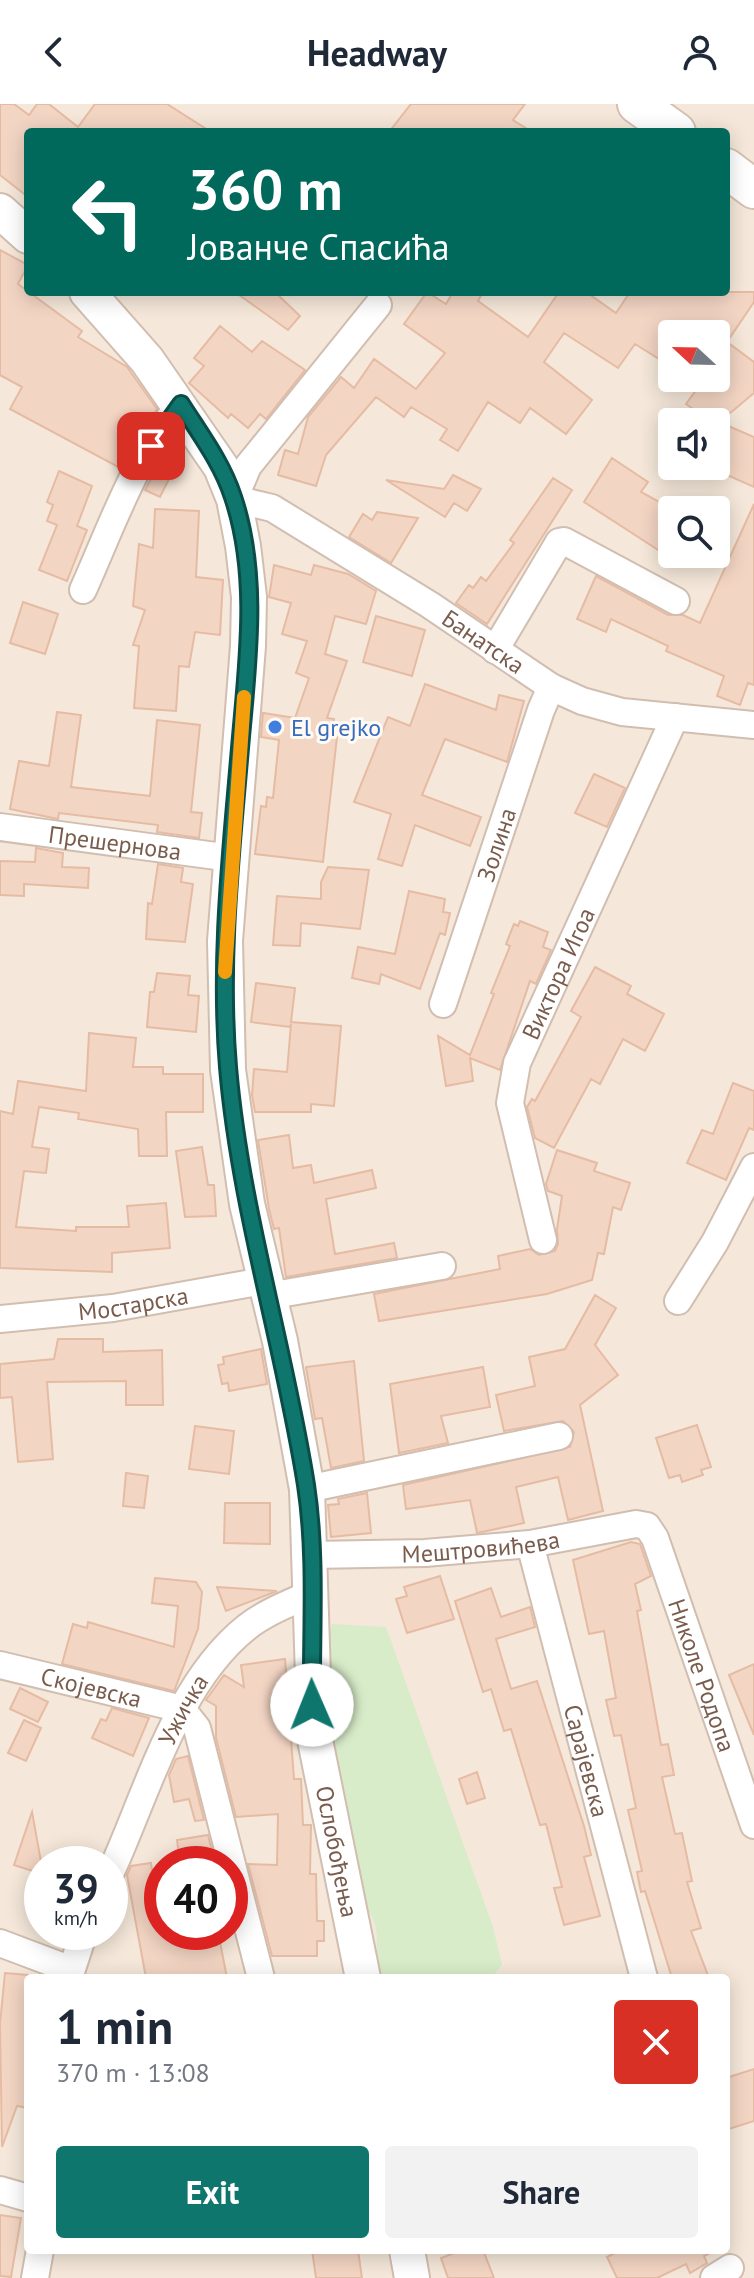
<!DOCTYPE html>
<meta charset="utf-8">
<style>
body{margin:0;font-family:"PT Sans",sans-serif;background:#f2f2f3;color:#1f2937;height:100vh;display:flex;flex-direction:column;font-size:30px;white-space:nowrap}
*{box-sizing:border-box;margin:0}
p{font-size:26px;color:#747a83}
.icon{flex:none;width:44px;height:44px;fill:none;stroke:currentColor;stroke-width:2;stroke-linecap:round;stroke-linejoin:round}
.map{position:relative;flex:1;overflow:hidden}
.drawer{position:absolute;left:24px;top:1870px;width:706px;height:280px;display:flex;flex-direction:column;background:#fff;border-radius:8px;box-shadow:0 4px 20px #0003}
.drawer>*{flex:none}
.banner{position:absolute;left:24px;top:24px;width:706px;height:168px;border-radius:8px;box-shadow:0 4px 20px #0003;background:#00695c;color:#fff;overflow:hidden}
.needle{width:52px;rotate:292deg}
.fabs{position:absolute;left:658px;top:216px;display:grid;gap:16px}
.fabs a{display:grid;place-items:center;width:72px;height:72px;border-radius:8px;background:#fff;box-shadow:0 4px 20px #0003;font-size:40px}
.speed{position:absolute;left:24px;top:1742px;display:flex;gap:16px;font-size:40px;font-weight:700;text-align:center}
.speed>*{display:grid;place-content:center;width:104px;height:104px;border-radius:50%;background:#fff;box-shadow:0 4px 20px #0003;line-height:1}
.speed small{font-size:20px;font-weight:400}
.speed .limit{border:12px solid #d22;background:#fff;color:#111}
.pin{position:absolute;display:grid;place-items:center;width:68px;height:68px;color:#fff;margin:-34px;border-radius:16px;box-shadow:0 4px 12px #0006}
.me{position:absolute;width:88px;margin:-44px;rotate:359deg;stroke-linejoin:round;filter:drop-shadow(0 0 6px #0008)}
.turn{display:flex;align-items:center;gap:28px;height:168px;padding:0 32px;font-size:36px}
.turn .icon{width:104px;height:104px;stroke-width:2.5}
.turn b{display:block;font-size:56px;line-height:68px}
.round{display:grid;place-items:center;flex:none;width:84px;height:84px;border-radius:8px;background:#f2f2f3}
.headline{display:flex;align-items:center;justify-content:space-between;height:136px;padding:0 32px}
h1{font-size:48px;font-weight:600;line-height:60px}
.button{display:flex;gap:16px;margin-top:auto;padding:16px 32px}
.button a{flex:1;height:92px;border-radius:8px;background:#0f766e;color:#fff;font-size:32px;font-weight:600;line-height:92px;text-align:center}
.button a+a{background:#f2f2f3;color:#1f2937}
header{display:flex;justify-content:space-between;align-items:center;height:104px;padding:0 32px;background:#fff;font-size:36px;font-weight:600}
.map>svg:first-child{display:block}
</style>
<header><svg class="icon" aria-label="back" viewBox="0 0 24 24"><path d="M15 5l-7 7 7 7"/></svg>Headway<svg class="icon" aria-label="person" viewBox="0 0 24 24"><circle cx="12" cy="8" r="4"/><path d="M4 21q1-7 8-7t8 7"/></svg></header>
<div class="map">
<svg width="754" height="2174" viewBox="0 0 754 2174">
<rect width="100%" height="100%" fill="#fdf6ec"/>
<path fill="#f5e8da" fill-rule="evenodd" d="M0,0H754V2174H0ZM28,28H726V188H28ZM672,230H716V274H672ZM672,318H716V362H672ZM672,406H716V450H672ZM42,1760H110V1828H42ZM162,1760H230V1828H162ZM28,1874H726V2146H28Z"/>
<path fill="#d8ecc9" d="M332,1520L386,1523L493,1823L502,1861L491,1874H379C371,1842 387,1827 362,1799C348,1724 312,1590 332,1520Z"/>
<path fill="#f3d5c3" stroke="#e6bba3" stroke-width="2" d="M0,0H14L29,11L37,0H49L78,23L95,0H167L211,28H28V93L0,71Z
M411,0H525L513,16L532,28H389Z
M0,146L28,161L18,180L82,227L78,233L127,263L157,305L120,364L10,305L22,283L0,271Z
M235,188H275L300,212L288,226Z
M427,188L446,200L453,188H483L478,197L528,233L559,188H586L616,209L630,188H754V198L727,238L754,258V289L716,321L686,300L705,274H716V230H672V245L664,258L635,240L618,264L564,229L544,258L592,296L566,330L530,304L520,319L488,298L458,347L440,336L447,325L411,303L404,313L376,293L326,351L316,382L278,371L285,346L298,350L308,313L341,273L354,284L374,255L416,285L445,249L404,220Z
M220,222L252,248L262,237L305,266L266,315L260,310L248,324L231,310L228,314L189,279L204,262L194,254Z
M726,321L754,333V383L716,366V342Z
M166,348L179,355L160,393L145,386Z
M612,354L648,378L641,388L672,405V455L584,398Z
M59,367L92,382L77,422L87,426L67,477L39,466L57,421L47,417L53,401L47,398Z
M453,371L481,385L467,407L454,399L445,413L386,376L444,385Z
M553,374L572,386L487,520L456,499L469,481L473,484L481,473L486,477L514,439L510,436Z
M754,400V581L748,579L740,601L717,592L724,572L666,547L668,542L611,515L606,528L577,515L596,472L668,511H683L700,519Z
M155,405L199,407L196,473L223,476L220,531L195,528L189,563L179,562L176,607L134,604L139,542L133,541L145,506L133,502L139,440L153,444Z
M377,408L418,414L391,459L349,433L363,410L372,416Z
M274,461L311,471L314,461L348,470L376,487L366,520L335,512L325,550L347,557L327,614L334,615L330,632L337,633L323,758L255,750L261,702L266,703L267,693L273,694L279,636L261,633L263,609L295,614L309,574L296,569L307,537L282,530L291,499L269,493Z
M23,498L58,510L45,550L10,539Z
M376,512L425,526L412,572L363,558Z
M425,580L496,606L499,591L524,597L507,658L445,635L422,691L481,713L470,742L415,721L402,762L378,755L391,710L354,698L388,613L410,622Z
M57,608L81,611L71,683L150,692L157,616L200,621L191,708L202,709L199,734L157,728L158,721L59,709L58,715L10,705L19,657L49,662Z
M594,670L625,684L607,723L575,709Z
M36,744L63,749L62,763L89,764L88,784L24,780V792L0,791V757L35,758Z
M158,760L183,764L181,778L193,780L185,838L146,835L148,799L152,800Z
M328,763L369,766L360,825L301,819L300,842L273,841L277,792L321,795V778Z
M409,787L445,795L443,808L450,809L445,831L440,829L420,885L381,870L379,880L352,874L358,843L395,850Z
M520,817L548,828L543,843L551,846L536,880L530,877L500,966L470,954L473,977L446,982L438,932L470,951L494,890L491,889L510,842L506,840L514,820L518,822Z
M595,863L631,882L627,890L664,910L645,947L623,935L600,980L591,975L554,1044L535,1034L527,1003L532,995L535,997L581,913L571,907Z
M157,869L190,872L188,891L199,892L196,928L147,923L150,888H154Z
M256,879L295,884L291,918L341,922L334,1002L311,1000V1008H255L252,991L254,965L287,968L291,920L290,923L251,918Z
M89,929L136,934L133,963H163V970H203V1008H166L167,1052H139L138,1025L78,1015L79,1009L39,1003L32,1043L49,1045L46,1069L24,1067L16,1123L76,1127V1123H129L127,1102L166,1099L170,1144L112,1149V1168L0,1164V1007L13,1010L18,977L86,987Z
M733,979L754,987V1026L749,1024L726,1076L687,1059L702,1026L713,1030Z
M289,1031L293,1064L311,1061L314,1079L372,1066L376,1084L326,1095L335,1150L394,1139L397,1154L286,1173L279,1124L274,1125L269,1105L258,1036Z
M202,1043L208,1081H214L216,1112L185,1113L176,1047Z
M557,1046L597,1059L594,1067L630,1079L621,1106L613,1103L604,1150L598,1149L592,1176L547,1190L379,1217L374,1190L500,1165L498,1152L530,1145L539,1151L555,1147L558,1140L557,1125L562,1092L548,1087L546,1080Z
M595,1191L616,1204L595,1241L618,1271L580,1301L603,1407L568,1416L558,1373L516,1383L524,1419L482,1428L477,1429L470,1396L406,1405L403,1381L570,1343L574,1328L563,1317L504,1327L496,1291L535,1282L529,1253L565,1245Z
M58,1235H103V1248L162,1246L163,1301H126V1277L47,1278L53,1355L18,1358L12,1293L0,1294V1260L54,1255Z
M261,1245L267,1280L229,1287L228,1279L222,1280L218,1261L224,1260L223,1253Z
M354,1257L364,1357L331,1364L322,1314L315,1315L306,1263Z
M483,1263L490,1303L441,1312L448,1339L399,1349L390,1280Z
M697,1321L711,1363L701,1366L703,1371L682,1378L680,1371L669,1374L656,1334Z
M195,1322L234,1327L229,1370L189,1365Z
M126,1369L148,1372L144,1404L123,1402Z
M367,1389L371,1429L331,1433L328,1401L339,1400L338,1395Z
M225,1399H270V1440L224,1439Z
M631,1438L640,1440L651,1472L635,1480L641,1506L637,1507L661,1641L668,1640L674,1671L662,1673L675,1730L682,1729L692,1777L687,1778L701,1824L691,1827L709,1874H672L645,1787L641,1788L637,1768L642,1767L628,1706L636,1704L621,1631L614,1632L606,1596L616,1594L604,1527L589,1530L573,1456Z
M440,1472L454,1515L407,1529L396,1495L407,1492L404,1483Z
M155,1474L196,1478L202,1488L198,1525L174,1587L62,1560L73,1520L87,1524L88,1518L174,1543L178,1502L152,1499Z
M217,1483L277,1487L226,1507Z
M491,1484L501,1513L530,1503L531,1506L535,1523L496,1535L511,1585L537,1577L584,1722L591,1751L584,1753L600,1812L564,1821L554,1784L562,1783L546,1720L540,1721L511,1625L504,1627L491,1585L483,1588L455,1497Z
M285,1555L294,1675H301L303,1721H311L310,1770H316L317,1817H324V1837H317V1852H272L248,1760L277,1761L278,1710L236,1713L216,1634V1602L206,1596L224,1571L244,1583L241,1561Z
M754,1560V1631L729,1571Z
M20,1584L48,1598L38,1618L10,1605Z
M112,1604L149,1614L133,1652L92,1634L101,1615L106,1617Z
M24,1616L41,1624L26,1657L8,1649Z
M188,1652L204,1716L195,1717L189,1695L174,1698L169,1671L176,1655Z
M477,1668L485,1694L467,1700L459,1675Z
M32,1708L42,1763V1770L14,1761Z
M208,1731L215,1760H180L177,1736Z
M151,1759L161,1828H218L227,1874H146L127,1771L131,1762Z
M5,1869L28,1871V2004L17,2002L2,2043L0,1920Z
M754,1965V2017L726,2026V1974Z
M0,2111L21,2114L11,2173L0,2172Z
M312,2146H358L362,2174H316Z
M462,2146H483L494,2174H448L441,2154Z
M621,2146H715L704,2152L707,2159L690,2169L686,2160L657,2174H617L607,2153Z"/>
<g fill="none" stroke-linecap="round" stroke-linejoin="round">
<g stroke="#d1beb0" stroke-width="30">
<g id="minor">
<path id="s1" d="M378,201L248,362L234,395L272,404L430,501L551,583L582,597L622,608L754,621"/>
<path d="M83,486C111,424 135,352 181,300"/>
<path d="M495,546L559,438L564,437L676,497"/>
<path id="s2" d="M0,723L231,754"/>
<path id="s3" d="M443,900L541,606L551,583"/>
<path id="s4" d="M543,1136L510,999L517,959L675,613"/>
<path d="M268,1192L442,1162"/>
<path d="M678,1197L715,1138L754,1063"/>
<path id="s5" d="M0,1215L113,1204L263,1177"/>
<path d="M307,1385L559,1332"/>
<path id="s6" d="M530,1440L644,1874"/>
<path id="s7" d="M311,1451L425,1449L530,1440L636,1420L647,1422L655,1434L754,1721"/>
<path id="s8" d="M0,1561L182,1605L197,1624L261,1874"/>
<path id="s9" d="M110,1770C147,1690 176,1579 247,1523C266,1508 290,1499 312,1489"/>
<path d="M0,1839L69,1865"/>
<path d="M69,1874L84,1828"/>
<path d="M0,2086L28,2094"/>
<path d="M35,2174L40,2146"/>
<path d="M714,2174L730,2164"/>
</g>
</g>
<g stroke="#d1beb0" stroke-width="38">
<g id="tertiary">
<path d="M0,107L28,132"/>
<path id="s10" d="M87,188L147,256L221,363L234,395L243,442L249,493L248,542L225,837L228,966L247,1100L280,1237L307,1385L315,1636L363,1874"/>
<path d="M407,2146L412,2174"/>
</g>
</g>
<g stroke="#d6c0b0" stroke-width="42">
<path id="secondary" d="M637,0L676,28
M726,64L754,85"/>
</g>
<use href="#minor" stroke="#fff" stroke-width="26"/>
<use href="#tertiary" stroke="#fff" stroke-width="34"/>
<use href="#secondary" stroke="#fff" stroke-width="38"/>
</g>
<g fill="none" stroke-linecap="round" stroke-linejoin="round">
<g stroke="#0a4d48" stroke-width="20">
<path id="route" d="M151,342L181,300C200,330 222,359 233,393C260,473 247,562 240,644C231,750 219,856 228,963C240,1105 284,1241 306,1381C317,1453 311,1528 312,1601"/>
</g>
<use href="#route" stroke="#0f766e" stroke-width="14"/>
<path stroke="#f59e0b" stroke-width="14" d="M225,868L244,593"/>
</g>
<circle fill="#3f7fe0" stroke="#fffaf3" stroke-width="3" cx="275" cy="623" r="8"/>
<g text-anchor="middle" dominant-baseline="central" stroke-width="6" stroke-linejoin="round" paint-order="stroke">
<g font-size="24" fill="#7a5c4d" stroke="#fffaf3">
<text stroke="none"><textPath href="#s1" startOffset="532">Банатска</textPath></text>
<text stroke="none"><textPath href="#s2" startOffset="116">Прешернова</textPath></text>
<text stroke="none"><textPath href="#s3" startOffset="168">Золина</textPath></text>
<text stroke="none"><textPath href="#s4" startOffset="280">Виктора Игоа</textPath></text>
<text stroke="none"><textPath href="#s5" startOffset="134">Мостарска</textPath></text>
<text stroke="none"><textPath href="#s7" startOffset="170">Мештровићева</textPath></text>
<text stroke="none"><textPath href="#s7" startOffset="498">Николе Родопа</textPath></text>
<text stroke="none"><textPath href="#s8" startOffset="94">Скојевска</textPath></text>
<text stroke="none"><textPath href="#s9" startOffset="180">Ужичка</textPath></text>
<text stroke="none"><textPath href="#s6" startOffset="224">Сарајевска</textPath></text>
<text stroke="none"><textPath href="#s10" startOffset="1620">Ослобођења</textPath></text>
</g>
<g font-size="24" fill="#366cbe" stroke="#fffaf3" text-anchor="start">
<text x="291" y="623">El grejko</text>
</g>
</g>
</svg>
<div class="fabs">
<a><svg class="needle" viewBox="-14 -14 28 28"><path d="M0-13l5 13h-10z" fill="#e53935"/><path d="M0 13l5-13h-10z" fill="#747a83"/></svg></a>
<a><svg class="icon" aria-label="sound" viewBox="0 0 24 24"><path d="M4 9h4l5-4v14l-5-4H4zM17 9q2 3 0 6"/></svg></a>
<a><svg class="icon" aria-label="search" viewBox="0 0 24 24"><circle cx="10" cy="10" r="6"/><path d="M15 15l6 6"/></svg></a>
</div>
<div class="speed"><div>39<small>km/h</small></div><div class="limit">40</div></div>
<div class="pin" style="left:151px;top:342px;background:#d93025"><svg class="icon" aria-label="arrive" viewBox="0 0 24 24"><path d="M6 21V4h12l-3 4 3 4H6"/></svg></div>
<svg class="me" style="left:312px;top:1601px" viewBox="-20 -20 40 40"><circle r="19" fill="#fff"/><path d="M0-13L10 11 0 6-10 11z" fill="#0f766e"/></svg>
<div class="banner">
<div class="turn"><svg class="icon" aria-label="left" viewBox="0 0 24 24"><path d="M17 20v-9H6M10 6l-5 5 5 5"/></svg><div><b>360 m</b>Јованче Спасића</div></div>
</div>
<section class="drawer">
<div class="headline"><div><h1>1 min</h1><p>370 m · 13:08</p></div><a class="round" style="background:#d93025;color:#fff"><svg class="icon" aria-label="close" viewBox="0 0 24 24"><path d="M6 6l12 12M18 6L6 18"/></svg></a></div>
<div class="button"><a>Exit</a><a>Share</a></div>
</section>
</div>
